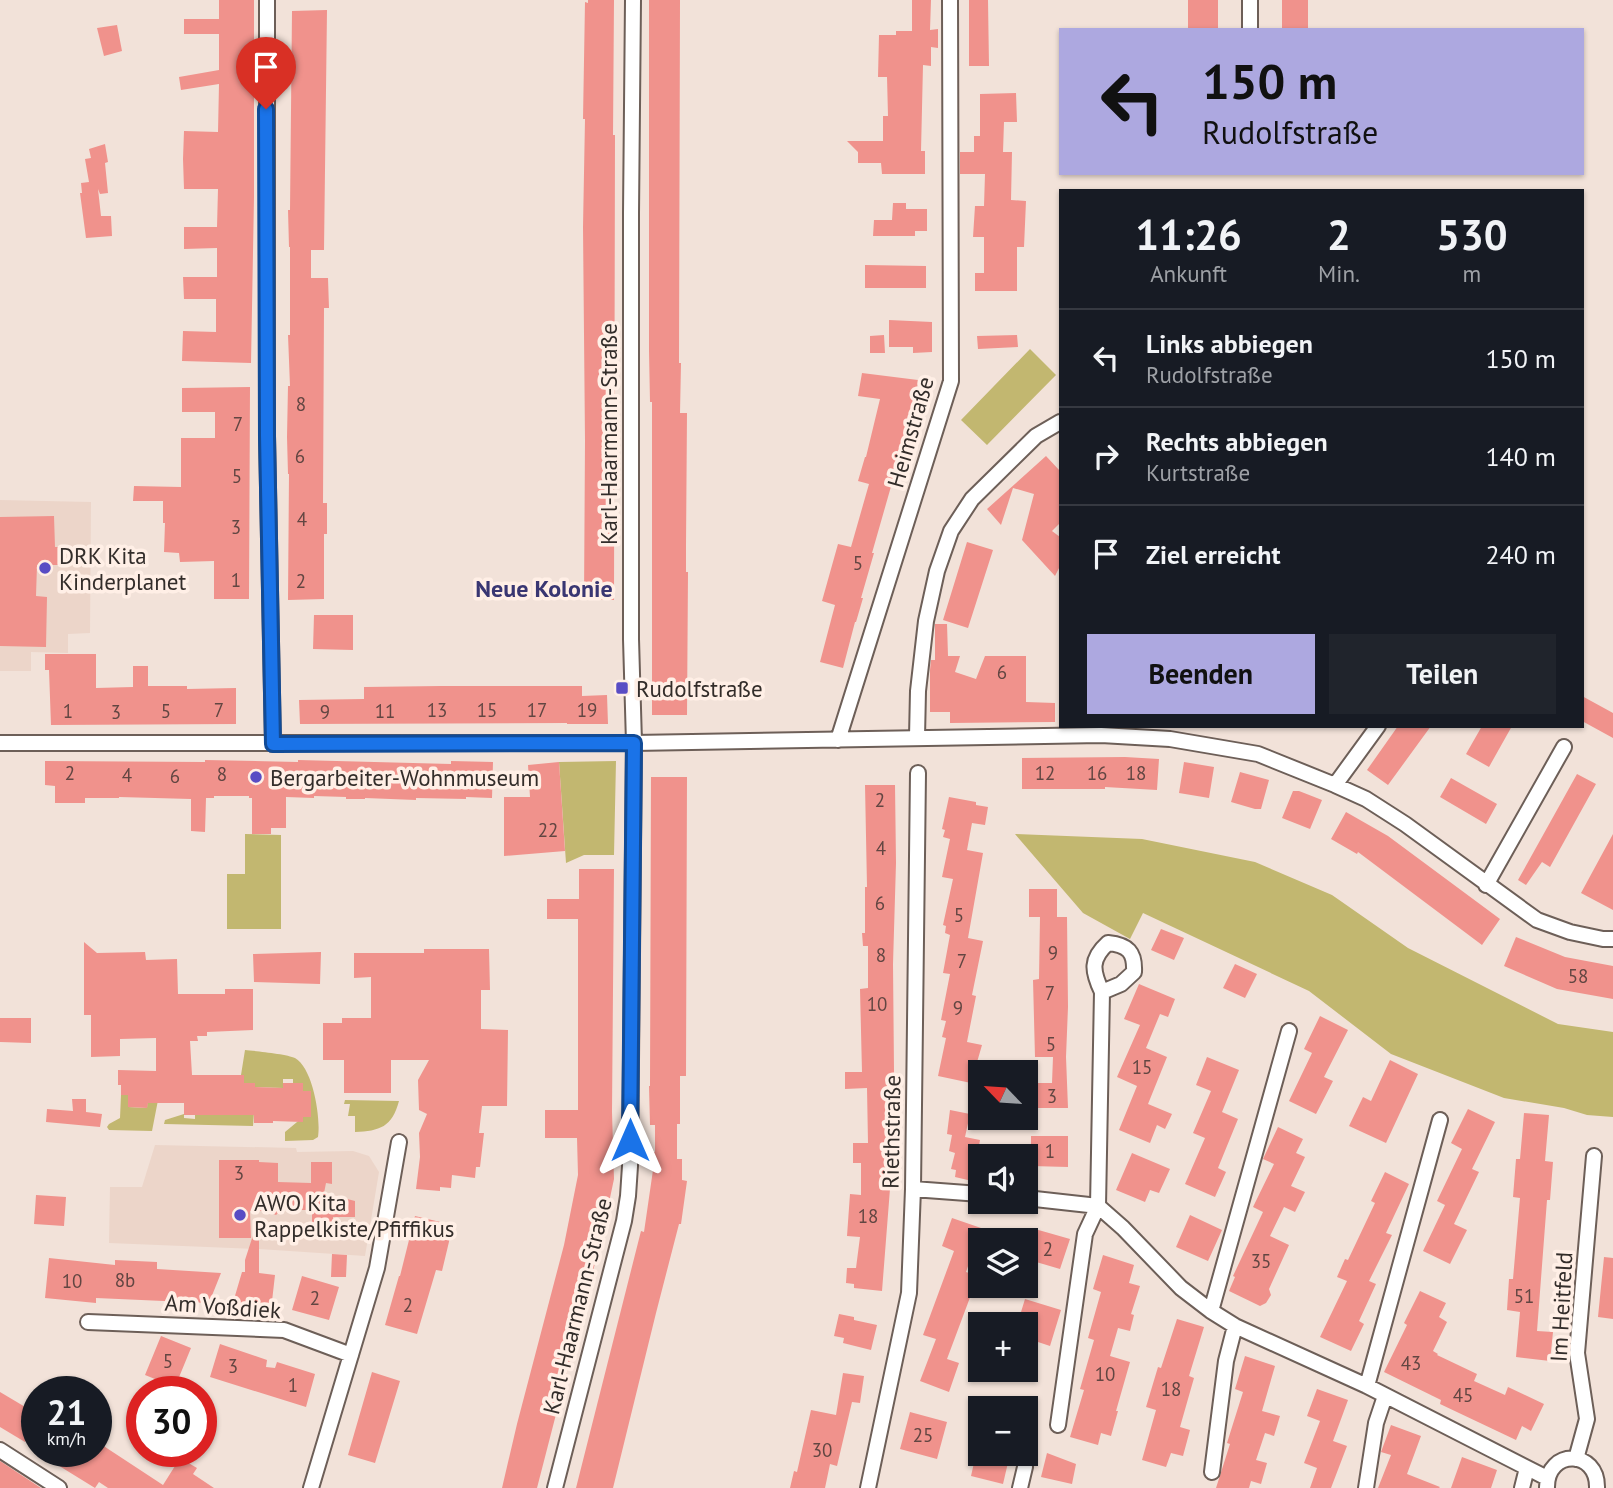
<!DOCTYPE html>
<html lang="de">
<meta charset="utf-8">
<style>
body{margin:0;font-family:"PT Sans",sans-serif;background:#20242c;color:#f1f3f6;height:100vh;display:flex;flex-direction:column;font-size:26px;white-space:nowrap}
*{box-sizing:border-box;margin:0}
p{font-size:23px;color:#9ea1a6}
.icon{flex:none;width:38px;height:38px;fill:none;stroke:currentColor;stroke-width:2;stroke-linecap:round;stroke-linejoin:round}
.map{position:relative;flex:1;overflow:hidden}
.details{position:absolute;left:1059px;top:189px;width:525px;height:539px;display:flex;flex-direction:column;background:#171b24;border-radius:0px;box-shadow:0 2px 5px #0004}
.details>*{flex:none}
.top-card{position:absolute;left:1059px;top:28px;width:525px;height:147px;border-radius:0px;box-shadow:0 2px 5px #0004;background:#ada8e0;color:#111;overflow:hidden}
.needle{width:46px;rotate:295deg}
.tools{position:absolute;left:968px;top:1060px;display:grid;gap:14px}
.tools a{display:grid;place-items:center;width:70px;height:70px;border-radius:0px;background:#171b24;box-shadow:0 2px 5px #0004;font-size:35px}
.speed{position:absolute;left:21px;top:1376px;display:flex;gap:14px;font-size:35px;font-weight:700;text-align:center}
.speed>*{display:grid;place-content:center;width:91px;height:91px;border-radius:50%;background:#171b24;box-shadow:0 2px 5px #0004;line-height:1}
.speed small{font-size:18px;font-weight:400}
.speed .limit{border:10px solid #d22;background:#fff;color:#111}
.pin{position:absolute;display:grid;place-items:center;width:60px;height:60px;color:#fff;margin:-72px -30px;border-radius:50% 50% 50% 0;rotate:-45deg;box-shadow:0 0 7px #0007}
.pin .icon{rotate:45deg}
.me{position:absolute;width:77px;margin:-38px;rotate:0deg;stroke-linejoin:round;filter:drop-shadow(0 0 5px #0008)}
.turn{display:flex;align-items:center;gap:24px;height:147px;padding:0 28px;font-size:32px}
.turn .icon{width:91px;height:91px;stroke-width:2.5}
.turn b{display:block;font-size:49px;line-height:60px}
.eta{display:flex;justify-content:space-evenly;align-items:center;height:119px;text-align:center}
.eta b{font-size:42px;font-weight:700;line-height:49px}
.action{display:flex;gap:14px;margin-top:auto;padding:14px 28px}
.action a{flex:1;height:80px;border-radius:0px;background:#ada8e0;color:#111;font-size:28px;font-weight:700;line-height:80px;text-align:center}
.action a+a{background:#20242c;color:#f1f3f6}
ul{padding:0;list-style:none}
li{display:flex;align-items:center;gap:21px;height:98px;padding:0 28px;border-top:2px solid #363941}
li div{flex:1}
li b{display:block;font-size:26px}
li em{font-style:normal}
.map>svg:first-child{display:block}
</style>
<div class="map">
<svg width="1613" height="1488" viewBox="0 0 1613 1488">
<rect width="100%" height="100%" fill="#f2e2d9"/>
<path fill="#ecd5c9" d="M0,500L91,502L90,633L68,634V653L31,652V671H0Z
M155,1145L296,1148L297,1152L353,1151L369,1156L379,1172L365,1256L259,1249L109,1243L110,1187H142Z"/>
<path fill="#c2b770" d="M1030,349L1056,375L987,445L961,420Z
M616,761L614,855H584L566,863L559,762Z
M245,834L281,835V929H227V874H245Z
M1015,834L1142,839L1255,862L1332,895L1408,948L1558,1024L1613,1032V1117L1587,1115L1564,1108L1504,1098L1391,1054L1309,991L1143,913L1130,939L1083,913Z
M245,1050C255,1051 287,1054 295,1058C313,1068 321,1118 318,1137L313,1140L285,1141V1132L303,1117H311V1092L303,1091L293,1083V1079H283V1088L255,1087L254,1083H244L241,1075Z
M121,1095H128V1107L147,1108L148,1095H159L152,1131L109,1130L107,1127L109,1124L120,1118Z
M345,1100L399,1101C392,1127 380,1131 355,1132V1116H348L350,1104H344Z
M254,1112L253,1126L164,1124L165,1120L184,1114V1118L195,1119V1115Z"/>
<path fill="#f0928c" d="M219,0H254V197L251,363L182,361L183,331L216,332V299H184L183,277H217V248L184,249V227H217L218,189H184L183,159L184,131L218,132L219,84L181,90L179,77L219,70V34H184V19H219Z
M588,0H614L613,135H615L614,600H584L585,441L583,227L585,119H583L585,2L588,3Z
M649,0H680L679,363H681L680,413H687L686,546V572H688L687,715H652V402H650L649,351Z
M912,0H931L930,30L938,29V48L931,47V66L923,65L921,151H925V174H882L881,163H858V152L847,141H883V116H888L887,77H878L879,35H896V31H912Z
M969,0H988L989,66H969Z
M1188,0H1218V30H1188Z
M1282,0H1308V30H1282Z
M327,10L324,250H311V278H328L329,308H324L323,503H327V534H324V599L288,600L289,474H288L287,437L288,386H290L288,335H290V247H289L288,210H290L292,11Z
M117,25L122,51L104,56L97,28Z
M1016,93L1017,122H1004L1003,152H1012L1011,200L1026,201L1024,247H1017V291H975V273H984V237H973L975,206H984L985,174H960V152H974V136H980V94Z
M105,144L108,162L105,163L108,193L100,194L98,189L101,216H111L112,236L86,238L80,193H82L81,183L89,182L85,159L91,158L89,149Z
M893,203H906V209H927V231H915V236H873L874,220H892Z
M865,265L926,266V288H865Z
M889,320L932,322V352L913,353V347H889Z
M884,335L885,353H870V336Z
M1017,335L1018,347L978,349L977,336Z
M862,373L918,380L915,405L904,456L900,455L872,553H874L861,598H863L856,622H855L843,668L820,662L835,605L822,601L838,544L851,547L869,484L858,481L865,457H866L880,399L858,396Z
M250,387L249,599H214V561L180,562L179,553L164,552L165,523H163V501H133L134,486L181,487V438H215V412H182V388Z
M1046,456L1060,471V523L1052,531L1060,537V566L1055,576L1022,540L1034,494L1013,488L1001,525L987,509Z
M54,516L55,547H62L61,565H37L36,596L47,597L46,647L0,646V517Z
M967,542L993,550L968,628L943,620Z
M314,615H353V650L313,649Z
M935,624H947L948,656H960L955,672L976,679L985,656H1026V702L1055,703V722L950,723V712H930V670L931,660H935Z
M45,654H96V688L133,687V666H148V686H187V689L236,688V724L51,725L49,670H45Z
M441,686H582V696L607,695L608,724H567V723L300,724L299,700L364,699V687Z
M1582,696L1613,713V738L1582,721Z
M1398,726H1431L1388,785L1367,770Z
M1482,726H1512L1489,767L1466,754Z
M1125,757L1159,759L1157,790L1105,787V789H1022V758Z
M205,760L298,762V760L451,764V761L493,762L492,798L466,797V799L416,798V800L365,798V799H346V797L314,796V798L286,797V828H271V834H252V798H249V796H214V798H206L205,832L191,831V799L119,797V798H85V803H55V786L45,785V761L205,762Z
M559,762L565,851L504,856V797H530L528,765Z
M1184,762L1214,767L1209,798L1179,793Z
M1240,772L1269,780L1261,809H1255L1231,802Z
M1577,774L1596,784L1550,867L1542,862L1526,885L1518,880Z
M651,777H687L686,1076H680V1124H677V1159H682V1180L687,1181L681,1224H679L656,1313L613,1488H576L641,1231L644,1232L653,1170H650V1152H655V1125H650L649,1086H650Z
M1451,778L1497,804L1486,824L1440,797Z
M865,785H895L896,863L893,964L895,1176H891L882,1291L854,1288V1284L846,1283L847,1268H856L860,1237L847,1236L850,1194L861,1195V1163H853V1143H868L867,1088L845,1089V1072H862L860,989L868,988V946H863L862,933H865V887H867Z
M1293,791H1299L1322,800L1310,829L1282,818Z
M949,797L976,802V805L988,807L985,825L972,823L967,850L983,853L968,938L983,941L972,995L976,996L967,1042L982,1045L971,1083L938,1076L946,1038L942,1037L946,1021L941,1020L950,974L943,973L950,935L945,933L946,926L943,925L953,879L942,877L950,839L943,837L945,830L942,829Z
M1346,812L1388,836L1500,919L1482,945L1358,852L1357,854L1331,839Z
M1613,834V910L1581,893Z
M579,869H614L612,1112L614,1179L601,1240L537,1488H502L517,1424L564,1245L578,1175L577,1138H545V1110H578V919H547V899H579Z
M1029,889H1057V917H1067L1068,1007L1066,1057L1068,1108H1036L1035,1083H1052L1053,1057H1035L1033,980L1039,979L1040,917H1029Z
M1161,929L1184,938L1174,960L1151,950Z
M1516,937L1565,957L1613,966V999L1557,989L1504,966Z
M84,942L97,953L145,952L146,960L177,959L178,994H225V989H253V1030L207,1032V1036H197L198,1041H190L192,1075H244V1083H255V1087L283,1088V1083H303V1091H311V1117H303V1122L273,1121V1123H254V1115H184V1103H148L147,1108L128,1107V1095H121V1085H118V1070L156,1071V1038L120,1039V1056L91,1057V1015H84Z
M424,949H489L490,990H481V1029L508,1030L507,1106H482L479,1133H484L480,1167H476L475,1178L452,1175L451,1188L440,1187V1191L416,1189L420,1157L419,1133L427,1114L419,1110L418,1080L429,1060H391V1093H344V1060H323V1023H342V1018H371V977L354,978V953H424Z
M321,952L320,984L254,982L253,954Z
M1235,964L1257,974L1245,998L1223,988Z
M1139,984L1175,999L1168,1017L1160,1014L1146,1048L1167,1057L1148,1104L1172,1114L1165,1129L1157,1125L1150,1143L1119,1130L1137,1086L1117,1077L1140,1025L1124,1019Z
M1320,1016L1348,1030L1324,1077L1333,1081L1316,1114L1289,1101L1312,1053L1304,1049Z
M0,1018H31V1043L0,1042Z
M1207,1057L1239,1070L1222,1112L1238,1119L1218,1168L1226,1172L1215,1197L1185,1184L1205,1138L1193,1133L1211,1091L1196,1085Z
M1390,1060L1418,1074L1386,1143L1349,1126L1363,1097L1371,1101Z
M72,1099H86V1112L102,1114L100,1127L46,1122L47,1109L73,1111Z
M1468,1109L1495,1122L1472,1169L1479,1172L1454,1224L1467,1230L1450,1264L1423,1251L1445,1205L1437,1201L1462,1149L1451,1143Z
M950,1110L970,1114L965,1137L980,1140L977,1157L980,1158V1175L974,1174L972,1181L955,1177L956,1170L951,1169L955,1153L949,1151L952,1135L947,1134Z
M1524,1113L1549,1115L1545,1161L1553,1162L1550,1200H1547L1537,1331L1553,1332L1550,1361L1516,1357L1520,1312L1507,1310L1509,1279H1513L1520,1198L1513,1197L1516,1159H1520Z
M1278,1127L1303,1139L1296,1153L1305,1157L1291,1186L1305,1192L1295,1212L1284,1207L1270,1236L1289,1245L1269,1289L1271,1295L1266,1303L1260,1306L1229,1291L1235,1277L1233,1276L1263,1212L1253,1207L1274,1164L1263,1159Z
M1031,1136H1068V1167L1031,1166Z
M1132,1153L1170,1169L1159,1193L1150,1190L1145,1202L1116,1190Z
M219,1160H259V1162L278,1163V1182L311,1183V1162H332V1184L326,1183L324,1193L355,1201V1217H333V1231H312V1210H281L276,1215L267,1211H250L251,1238H219Z
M1385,1172L1409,1184L1386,1233L1392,1235L1369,1281L1376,1284L1359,1321L1364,1324L1351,1351L1320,1337L1347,1281L1337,1277L1345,1259L1348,1260L1375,1203L1371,1201Z
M36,1195L66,1197L64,1226L34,1224Z
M1190,1215L1222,1230L1208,1261L1176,1247Z
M415,1216L453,1225L442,1271L436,1270L417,1334L385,1325L399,1276H400Z
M952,1218L981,1228L966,1272L978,1276L947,1359L959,1363L949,1392L920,1381L936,1339L923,1335L954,1251L942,1246Z
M256,1226H259V1273L275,1275L271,1310L232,1306L242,1272H245V1260Z
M1035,1229L1070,1239L1060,1269L1026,1259Z
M332,1254L347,1255L346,1277H331Z
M1103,1255L1134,1265L1129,1283L1140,1286L1131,1314L1134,1315L1130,1331L1118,1328L1110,1356L1130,1362L1116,1411H1118L1111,1436L1101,1433L1098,1445L1070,1437L1084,1390L1080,1389L1094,1340L1088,1338L1101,1292L1093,1289Z
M1604,1257L1613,1258V1319L1598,1317Z
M49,1258L115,1265V1260L157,1262V1269L221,1273L209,1303L96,1298V1303L45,1298Z
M302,1276L339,1287L329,1320L292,1310Z
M1420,1291L1446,1303L1439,1317L1447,1322L1433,1351L1438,1354L1437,1355L1477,1374L1474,1381L1505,1395L1508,1387L1544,1404L1531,1431L1522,1426L1516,1440L1440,1404L1441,1400L1384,1372L1407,1325L1404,1323Z
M1025,1299L1061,1310L1050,1346L1026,1338V1325H1017Z
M839,1314L854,1317V1320L877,1325L871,1350L843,1343L844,1338L834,1336Z
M1177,1319L1204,1327L1189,1376L1194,1378L1180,1427L1190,1430L1183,1456L1171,1453L1166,1467L1142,1460L1156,1410L1146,1407L1158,1367L1161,1368Z
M161,1336L191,1348L175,1387L145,1375Z
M220,1344L267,1360L266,1367L275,1368L277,1362L315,1374L306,1407L210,1377Z
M1245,1356L1275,1366L1262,1411L1280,1416L1274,1436L1265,1433L1256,1460L1267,1463L1261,1484L1251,1481L1249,1488H1216L1230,1444L1227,1443L1243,1392L1235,1389Z
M372,1372L400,1381L375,1463L348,1455Z
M843,1373L864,1376L860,1403L852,1402L837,1466L830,1464L825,1488H790L794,1471L797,1472L811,1410L836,1415Z
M1317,1389L1348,1400L1333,1441L1347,1446L1331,1488H1310L1317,1468L1304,1463L1320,1421L1307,1416Z
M0,1392L37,1414V1423L25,1442L0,1427Z
M910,1412L947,1422L937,1459L900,1449Z
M1391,1425L1421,1436L1407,1474L1440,1487L1439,1488H1378L1391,1455L1381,1452Z
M96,1441L163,1485L180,1458L197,1468L193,1474L214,1488H108L99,1482L95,1488L35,1451H96Z
M1047,1453L1076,1464L1072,1484L1041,1477Z
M976,1454H1010L1003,1484L971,1476Z
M1462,1457L1497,1470L1491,1488H1451Z
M0,1461L41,1488H0Z"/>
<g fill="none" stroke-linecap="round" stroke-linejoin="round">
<g stroke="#6d5f58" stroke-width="18">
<path id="street" d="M267,0V436L273,744
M1250,30V0
M917,737L918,691L926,621L937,571L951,531L972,499L1036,436L1060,422
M838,740L951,381L950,0
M0,743H634L1101,735L1170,739L1258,754L1335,785L1366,799L1405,824L1537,920L1570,932L1603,939H1613
M1335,785L1378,726
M1486,885L1564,747
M913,1189L980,1194
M1026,1198L1098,1206L1123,1228L1181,1288L1211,1311L1235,1326L1367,1386L1547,1478
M1211,1311L1289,1031
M88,1322L284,1330L351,1355
M1367,1386L1440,1120
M1058,1425L1085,1234L1098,1206L1102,992C1092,971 1090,959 1108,943C1128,945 1135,952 1134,972L1121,984L1102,992
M0,1450L59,1488
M1576,1459L1587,1419L1577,1353L1594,1156
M1212,1472L1226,1361L1235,1326
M1547,1487C1547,1449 1598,1449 1597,1488
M311,1488L377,1268L399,1142
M555,1488L624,1221L628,1196L630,1166L634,743L631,639V213L633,0
M868,1488L909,1293L913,1189L918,773
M1020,1488L1025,1467
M1366,1488L1376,1423L1385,1396
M1522,1488L1527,1468"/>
</g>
<use href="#street" stroke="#fff" stroke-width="14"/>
</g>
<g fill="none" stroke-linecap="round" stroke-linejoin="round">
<g stroke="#114b97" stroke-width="18">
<path id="route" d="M266,109L267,436L273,744L634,743L630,1140"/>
</g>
<use href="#route" stroke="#1a73e8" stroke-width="12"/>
</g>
<g fill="#594cc4" stroke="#ffefe6" stroke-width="2.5">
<circle cx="45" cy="568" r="7"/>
<rect x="615" y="681" width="14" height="14" rx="3.5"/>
<circle cx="256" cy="777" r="7"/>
<circle cx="240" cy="1215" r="7"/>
</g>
<g text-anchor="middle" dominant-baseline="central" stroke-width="7" stroke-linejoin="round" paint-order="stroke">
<g font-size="19" fill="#624642">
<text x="301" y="404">8</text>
<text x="238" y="424">7</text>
<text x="300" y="456">6</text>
<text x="237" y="476">5</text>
<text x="302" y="519">4</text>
<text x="236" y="527">3</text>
<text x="858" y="563">5</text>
<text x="236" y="580">1</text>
<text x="301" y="581">2</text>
<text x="1002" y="672">6</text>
<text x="219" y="710">7</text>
<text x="437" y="710">13</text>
<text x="487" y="710">15</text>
<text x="537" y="710">17</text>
<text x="587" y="710">19</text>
<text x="68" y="711">1</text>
<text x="166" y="711">5</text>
<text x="385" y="711">11</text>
<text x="116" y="712">3</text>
<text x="325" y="712">9</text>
<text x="70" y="773">2</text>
<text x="1045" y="773">12</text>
<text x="1097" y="773">16</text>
<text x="1136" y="773">18</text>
<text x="222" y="774">8</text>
<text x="127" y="775">4</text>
<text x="175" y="776">6</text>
<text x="880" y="800">2</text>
<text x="548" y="830">22</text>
<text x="881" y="848">4</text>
<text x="880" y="903">6</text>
<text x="959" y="915">5</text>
<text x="1053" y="953">9</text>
<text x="881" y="955">8</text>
<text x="962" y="961">7</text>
<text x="1578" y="976">58</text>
<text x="1050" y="993">7</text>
<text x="877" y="1004">10</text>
<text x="958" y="1008">9</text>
<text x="1051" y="1044">5</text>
<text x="1142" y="1067">15</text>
<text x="1052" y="1096">3</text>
<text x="1050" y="1151">1</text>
<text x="239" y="1173">3</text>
<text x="868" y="1216">18</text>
<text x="1048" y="1249">2</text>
<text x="1261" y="1261">35</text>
<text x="125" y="1280">8b</text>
<text x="72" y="1281">10</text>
<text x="1524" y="1296">51</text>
<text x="315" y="1298">2</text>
<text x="408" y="1305">2</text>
<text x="168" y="1361">5</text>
<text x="1411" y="1363">43</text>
<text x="233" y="1366">3</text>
<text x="1105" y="1374">10</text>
<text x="293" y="1385">1</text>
<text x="1171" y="1389">18</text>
<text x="1463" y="1395">45</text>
<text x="923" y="1435">25</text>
<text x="822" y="1450">30</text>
</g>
<g font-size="23" fill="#332d2a" stroke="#ffefe6">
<text transform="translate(910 432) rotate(-74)">Heimstraße</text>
<text transform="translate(608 434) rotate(-90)">Karl-Haarmann-Straße</text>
<text transform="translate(891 1132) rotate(-89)">Riethstraße</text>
<text transform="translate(223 1306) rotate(4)">Am Voßdiek</text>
<text transform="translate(577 1306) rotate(-76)">Karl-Haarmann-Straße</text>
<text transform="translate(1561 1307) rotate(-87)">Im Heitfeld</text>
</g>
<g font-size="23" fill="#332d2a" stroke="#ffefe6" text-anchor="start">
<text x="59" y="555">DRK Kita<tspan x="59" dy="26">Kinderplanet</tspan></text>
<text x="636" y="688">Rudolfstraße</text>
<text x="270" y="777">Bergarbeiter-Wohnmuseum</text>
<text x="254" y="1202">AWO Kita<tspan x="254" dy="26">Rappelkiste/Pfiffikus</tspan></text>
</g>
<g font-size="24" font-weight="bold" fill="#393672" stroke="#ffefe6">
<text x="544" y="588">Neue Kolonie</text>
</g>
</g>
</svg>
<div class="tools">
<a><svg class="needle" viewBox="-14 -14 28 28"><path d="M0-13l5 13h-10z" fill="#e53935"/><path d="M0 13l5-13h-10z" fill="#9ea1a6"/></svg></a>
<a><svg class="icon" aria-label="sound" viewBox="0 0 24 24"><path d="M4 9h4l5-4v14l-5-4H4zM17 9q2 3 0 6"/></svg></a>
<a><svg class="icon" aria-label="layers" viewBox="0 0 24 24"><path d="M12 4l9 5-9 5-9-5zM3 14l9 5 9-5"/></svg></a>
<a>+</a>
<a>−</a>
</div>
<div class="speed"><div>21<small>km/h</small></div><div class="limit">30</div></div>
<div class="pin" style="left:266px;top:109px;background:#d93025"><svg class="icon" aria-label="arrive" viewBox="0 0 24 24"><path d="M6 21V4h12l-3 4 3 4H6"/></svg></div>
<svg class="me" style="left:630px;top:1140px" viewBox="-20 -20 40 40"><path d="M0-17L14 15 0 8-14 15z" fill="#1a73e8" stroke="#fff" stroke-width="4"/></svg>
<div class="top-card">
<div class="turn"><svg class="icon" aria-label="left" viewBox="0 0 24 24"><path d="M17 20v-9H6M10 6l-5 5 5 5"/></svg><div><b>150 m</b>Rudolfstraße</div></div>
</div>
<section class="details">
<div class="eta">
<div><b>11:26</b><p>Ankunft</p></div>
<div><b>2</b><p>Min.</p></div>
<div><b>530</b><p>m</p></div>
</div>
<ul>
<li><svg class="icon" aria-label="left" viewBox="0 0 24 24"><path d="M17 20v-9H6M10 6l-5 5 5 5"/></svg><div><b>Links abbiegen</b><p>Rudolfstraße</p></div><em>150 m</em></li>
<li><svg class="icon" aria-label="right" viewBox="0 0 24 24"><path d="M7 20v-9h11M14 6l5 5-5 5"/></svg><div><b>Rechts abbiegen</b><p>Kurtstraße</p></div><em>140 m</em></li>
<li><svg class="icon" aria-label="arrive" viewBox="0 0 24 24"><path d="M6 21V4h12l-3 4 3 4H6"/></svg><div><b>Ziel erreicht</b></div><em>240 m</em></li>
</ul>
<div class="action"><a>Beenden</a><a>Teilen</a></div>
</section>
</div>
